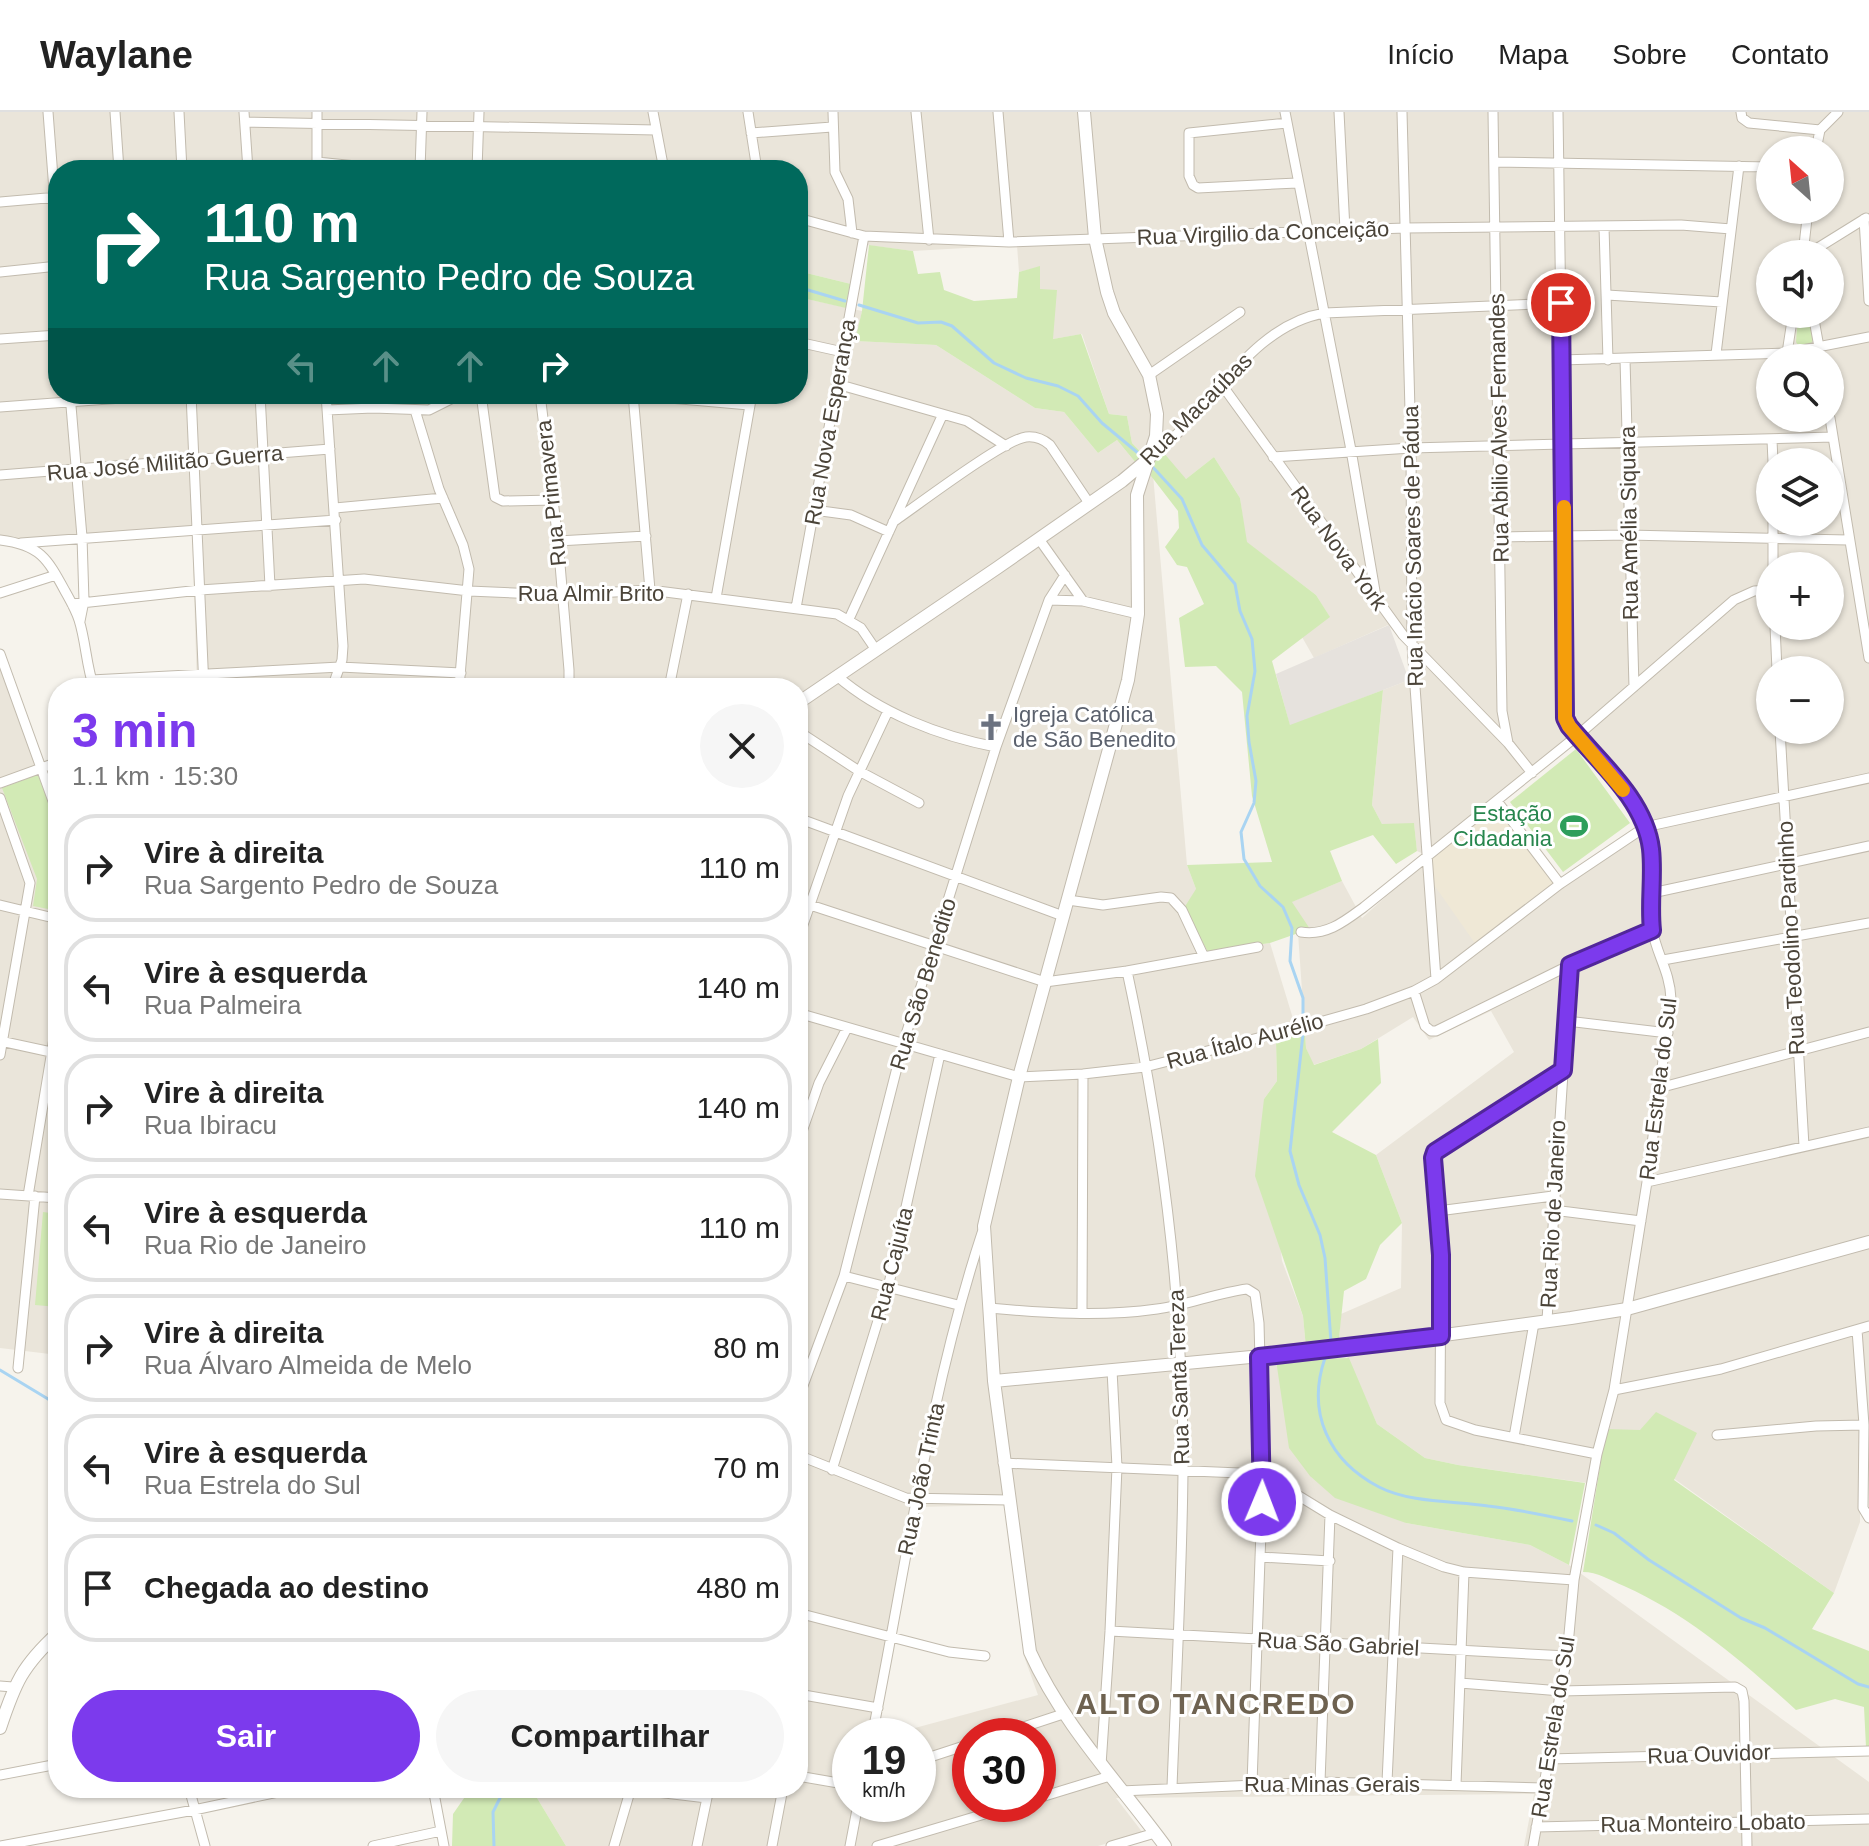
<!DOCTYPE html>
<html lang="pt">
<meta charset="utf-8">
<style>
body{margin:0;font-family:Arial,sans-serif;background:#f6f6f6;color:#222;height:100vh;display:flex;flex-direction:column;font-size:30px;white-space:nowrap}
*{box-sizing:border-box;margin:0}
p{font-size:26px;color:#767676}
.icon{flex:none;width:44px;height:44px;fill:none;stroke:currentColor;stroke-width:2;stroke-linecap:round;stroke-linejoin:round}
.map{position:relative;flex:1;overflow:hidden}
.drawer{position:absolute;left:48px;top:566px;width:760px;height:1120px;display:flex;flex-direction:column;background:#fff;border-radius:32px;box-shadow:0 2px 6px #0004}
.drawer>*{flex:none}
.top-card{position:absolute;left:48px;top:48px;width:760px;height:244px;border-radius:32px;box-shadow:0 2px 6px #0004;background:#00695c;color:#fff;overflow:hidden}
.needle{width:52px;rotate:333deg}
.fabs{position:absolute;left:1756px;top:24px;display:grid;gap:16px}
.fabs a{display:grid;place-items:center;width:88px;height:88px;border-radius:50%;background:#fff;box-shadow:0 2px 6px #0004;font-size:40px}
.speed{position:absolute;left:832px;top:1606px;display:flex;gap:16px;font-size:40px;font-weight:700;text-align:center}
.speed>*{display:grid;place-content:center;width:104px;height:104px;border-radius:50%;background:#fff;box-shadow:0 2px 6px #0004;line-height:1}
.speed small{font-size:20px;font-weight:400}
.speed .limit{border:12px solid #d22;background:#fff;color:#111}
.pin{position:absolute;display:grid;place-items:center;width:68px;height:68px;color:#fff;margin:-34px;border:4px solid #fff;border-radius:50%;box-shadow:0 2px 8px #0007}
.me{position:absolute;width:88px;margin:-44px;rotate:1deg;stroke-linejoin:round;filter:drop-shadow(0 0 6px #0008)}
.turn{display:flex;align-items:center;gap:28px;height:168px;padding:0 24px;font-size:36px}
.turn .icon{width:104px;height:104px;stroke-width:2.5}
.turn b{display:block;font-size:56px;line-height:68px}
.lanes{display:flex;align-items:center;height:76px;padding:0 24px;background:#0003;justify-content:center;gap:40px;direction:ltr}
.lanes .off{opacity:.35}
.round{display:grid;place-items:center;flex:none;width:84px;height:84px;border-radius:42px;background:#f6f6f6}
.headline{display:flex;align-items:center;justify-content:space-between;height:136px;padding:0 24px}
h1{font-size:48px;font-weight:800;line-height:60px;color:#7c3aed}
.button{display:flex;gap:16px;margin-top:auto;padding:16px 24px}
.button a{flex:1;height:92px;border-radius:48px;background:#7c3aed;color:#fff;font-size:32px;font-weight:800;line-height:92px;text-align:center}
.button a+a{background:#f6f6f6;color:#222}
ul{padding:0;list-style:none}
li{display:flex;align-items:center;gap:24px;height:108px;margin:0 16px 12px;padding:0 8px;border:4px solid #e0e0e0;border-radius:32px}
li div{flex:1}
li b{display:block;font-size:30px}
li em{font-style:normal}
header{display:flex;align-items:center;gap:48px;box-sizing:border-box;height:112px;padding:0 40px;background:#fff;border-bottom:2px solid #e0e0e0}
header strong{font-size:38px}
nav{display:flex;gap:44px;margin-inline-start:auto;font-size:28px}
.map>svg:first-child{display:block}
</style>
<header>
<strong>Waylane</strong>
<nav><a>Início</a><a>Mapa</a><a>Sobre</a><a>Contato</a></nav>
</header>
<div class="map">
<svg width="1869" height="1734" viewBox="0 0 1869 1734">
<rect width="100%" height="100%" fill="#f6f3ec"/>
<path fill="#eae5da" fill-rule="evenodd" d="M0,0H1869V1330H1860V1410L1834,1481L1606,1318L1595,1372L1458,1353L1425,1346L1377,1312L1339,1226L1341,1202L1401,1176L1402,1111L1376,1043L1514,940L1491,899L1429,928L1413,905L1361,937L1313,953L1306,936L1298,821L1291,790L1342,769L1362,806L1430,745L1417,739L1414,712H1382L1372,693L1383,578L1409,568L1426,554L1388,513L1314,546L1302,525L1329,504L1316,483L1246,430L1240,386L1214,345L1186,367L1152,351L1187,753L1196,777L1208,840L1270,831L1298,923L1276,929L1277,969L1264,987L1282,1149L1303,1204L1307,1247L1277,1248L1406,1411L1530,1433L1569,1453L1869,1670V1734H1524L1534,1682L1116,1686L1143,1721L1098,1734H566L531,1676H798V576H197L192,415L0,433ZM1770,38H1830V98H1770ZM58,58H798V159L851,172L859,132L913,139L1017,133L1019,160L1039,155L1040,177L1053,227L1082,222L1109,302L1127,304L1132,331L1152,350L1141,357L1117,328L1098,341L1064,300L1035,296L936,233L856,229L862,199L798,185V282H58ZM1770,142H1830V202H1770ZM1770,246H1830V306H1770ZM1770,350H1830V410H1770ZM1770,454H1830V514H1770ZM1770,558H1830V618H1770ZM1576,628L1642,713L1479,837L1431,745ZM1006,1393L1025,1547L1038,1583L885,1624H918V1692H850V1624H876L917,1395ZM970,1624H1038V1692H970Z
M0,543L58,699V1243L0,1236Z"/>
<path fill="#e6e2dd" d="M1389,513L1409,568L1290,614L1276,562Z"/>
<path fill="#efe8d6" d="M1496,694L1558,777L1479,837L1432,770L1431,745Z"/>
<path fill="#d2eab5" d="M869,133L913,139L918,162L940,160L944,178L974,189L1017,186L1019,160L1040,154V177L1057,178L1053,227L1081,222L1109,302L1127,304L1132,331L1145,344L1136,351L1117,328L1098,341L1064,300L1035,296L936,233L855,229L862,199Z
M798,159L851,172L846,196L798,185Z
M1798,202H1810L1814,227L1810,233H1798L1796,230Z
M1163,340L1186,367L1214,345L1240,386L1247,430L1316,483L1330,505L1272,549L1290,613L1383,578L1372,693L1382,712L1414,711L1417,739L1396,752L1373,723L1330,739L1342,769L1292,790L1310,817L1270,831L1208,840L1184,796L1196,777L1187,753L1272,750L1252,684L1242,580L1216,554L1185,555L1179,506L1204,492L1187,455L1177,453L1165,435L1179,416L1178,399L1151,364L1152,351Z
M1576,637L1630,711L1563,760L1510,690Z
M39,662L58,717V799L33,794L37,767L2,676Z
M1305,921L1306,936L1314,953L1361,937L1378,927L1381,971L1332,1020L1376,1043L1402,1111L1380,1133L1366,1167L1344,1179L1339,1226L1342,1231L1306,1236L1303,1204L1255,1064L1264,987L1277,969L1276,929Z
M43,1100L58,1102V1195L35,1193Z
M1349,1246L1377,1312L1425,1346L1458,1353L1585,1371L1569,1453L1530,1433L1406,1411L1335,1386L1310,1364L1289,1336L1276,1248Z
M1656,1300L1697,1321L1674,1368L1834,1481L1812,1517L1869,1539V1635H1866L1864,1595L1835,1587L1796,1598C1743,1550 1689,1503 1624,1474C1610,1468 1597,1460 1583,1460L1606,1317L1640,1318Z
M471,1676H531L566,1734H452L453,1702Z"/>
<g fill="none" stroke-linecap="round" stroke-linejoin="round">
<path stroke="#a9d4f2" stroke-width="3" d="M798,175L845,189
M859,193L918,211L941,210L952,214L994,251L1026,266L1058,274L1078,284L1102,311L1138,341
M1150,352L1182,387L1202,433L1235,472L1240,499L1252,527L1255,559L1247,604L1249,630L1256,669L1254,691L1241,720L1244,747L1260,774L1283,795L1292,816L1290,849L1303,886V907
M1303,922L1290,1039L1299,1073L1320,1123L1325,1146L1331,1230
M1325,1246C1306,1301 1329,1349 1379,1375C1410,1391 1454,1389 1488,1394C1516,1397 1544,1403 1572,1409
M0,1258L58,1293
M1596,1413L1614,1421L1649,1448L1741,1506L1765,1516L1858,1572L1869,1575
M494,1734L493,1700L505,1676"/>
<g stroke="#c2bbae" stroke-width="11">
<path id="minor" d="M48,0L58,131
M115,0L119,58
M179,0L182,58
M244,0L248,58
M317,0V58
M653,0L664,58
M748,0L757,58
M833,0L835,60L848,87L852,121
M916,0L929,128
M998,0L1009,130
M1285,0L1351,338L1376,485
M1339,0L1345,118
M1402,0L1411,336L1412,533L1436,867
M1493,0L1502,599L1508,631
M1741,0L1742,6L1749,11L1820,18
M245,10L656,18
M1287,11L1189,21V64L1193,73L1198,76L1297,71
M1820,18L1838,0
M751,21L832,15
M1816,38L1820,18
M317,50L395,58
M1494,50L1770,55
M420,58L422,0
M477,58L479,0
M0,90L58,85
M798,106L864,124L1009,130L1405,116L1681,113L1731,117
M1864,107L1869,189
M1604,115L1608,248
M1803,142L1808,98
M1808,142L1866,106
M0,160L58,154
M1607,183L1722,190
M1813,202L1821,246
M0,227L58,223
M798,230L843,240
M1787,241L1793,202
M1716,242L1739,54
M1625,247L1634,575
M1561,248L1787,241L1869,225
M1149,263L1240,200
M837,272L967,309L1006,334
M1222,273L1403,523L1508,631L1532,661
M70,282L82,425L84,489L80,509
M191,282L204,576
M260,282L270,474
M326,282L343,534L342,548L332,576
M481,282L495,385L503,389L554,388
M540,282L558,429L569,558V576
M624,282L749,293
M633,282L650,478
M0,295L176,282
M327,298L373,296L429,298L461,282
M415,298L439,377L463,433L469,457L459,576
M1830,306L1869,546
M1772,328L1773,350
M1273,345L1411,336L1833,325
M1149,347C1208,303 1249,213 1325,201L1561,191
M0,363L330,337
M335,396L443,386
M814,398L851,403L889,420
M893,410C918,393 1003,328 1026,325C1035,324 1043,327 1050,333L1089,391
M1773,410V454
M1500,425L1628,423L1848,428
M1039,427L1083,489
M0,428C40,433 47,446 65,479C70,488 76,498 79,508C86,530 86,553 94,576
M558,429L646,424
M21,431L336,408
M0,481L56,463
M716,486L752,282
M1049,488L1083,489L1138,502
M72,492L200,478L364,467L469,479L562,483L650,478L837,502L861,516L876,538
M796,496L864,124
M849,507L942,304
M1775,514L1777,558
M0,542L58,703
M837,564C880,601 939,624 996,635
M91,568L340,555L461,561
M669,576L688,482
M1780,618L1804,1034
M798,619L859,659L919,691
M0,671L58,650
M0,686L30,771L0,943
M1497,689L1560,772
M798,706L1063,804
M1652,781L1869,734
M1068,788L1103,793L1161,785L1171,786L1182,798L1204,845
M798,789L1045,870L1127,859L1258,835
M0,793L58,807
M1301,820C1327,824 1345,809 1364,795L1577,624L1734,488L1754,479L1770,478
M798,827L848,684L888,599
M1663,848L1869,811
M1127,859C1162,1022 1184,1192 1183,1359C1182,1464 1176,1570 1172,1675
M1414,879L1425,914L1431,919H1436L1570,853L1652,818
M798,901L1019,965L1083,962L1145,955L1313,912L1366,897L1414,879L1436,867L1560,772L1645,715L1869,666
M1567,909L1668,921
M0,929L51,940
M1563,958L1445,1031L1435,1040L1433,1046L1441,1143L1440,1291L1446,1308L1475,1318L1597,1342
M1659,976L1869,920
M798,1031L819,971L847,916
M1647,1070L1869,1020
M0,1082L58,1086
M28,1084L58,902
M1553,1098L1641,1109
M1438,1099L1553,1084
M844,1164L958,1193
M989,1196C1044,1201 1102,1205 1157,1197C1188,1193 1216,1181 1247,1177L1255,1182L1259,1211L1263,1362L1252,1672
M1082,1200L1083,962
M1547,1208L1570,853
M1857,1218L1864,1313L1863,1396L1869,1406
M18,1256L35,1084
M1614,1278L1721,1257L1869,1214
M798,1287L844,1164L903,932L996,635L1049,488L1065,463
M1717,1323L1816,1314L1864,1313
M1514,1325L1534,1211
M798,1343L906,1386L1008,1388
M1003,1351L1263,1362L1330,1403L1398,1436L1444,1455L1464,1460L1574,1468
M832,1358L888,1176L940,942
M1260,1445L1330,1449
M798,1501L949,1540L985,1544
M1110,1519L1567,1544
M1460,1571L1561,1579L1735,1575L1742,1579L1744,1589L1747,1734
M0,1574L13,1575
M798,1582L878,1596
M872,1624C906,1456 928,1285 982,1121
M996,1624L1063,1602
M1548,1647L1869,1639
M918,1649L970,1632
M1101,1653L1110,1519L1117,1355L1112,1258
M0,1663L58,1652
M798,1664L850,1673
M1320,1670L1330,1403
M1387,1670L1398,1436
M1456,1673L1464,1460
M189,1676L205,1734
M433,1676L444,1734
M631,1677L707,1686
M1121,1679L1320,1670L1543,1676
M1038,1686L1110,1664
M1536,1715L1869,1707
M0,1734L194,1698L297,1676
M373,1734L441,1719
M614,1734L631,1676
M697,1734L709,1676
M772,1734L783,1676
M850,1734L858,1692
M877,1734L1018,1692
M1111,1734L1155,1721
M1533,1734L1567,1544L1574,1468L1597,1342L1614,1278L1647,1070L1671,887C1670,859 1656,842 1652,816C1645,775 1660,741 1639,701C1622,669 1568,626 1564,596V424L1558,0"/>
</g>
<g stroke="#c2bbae" stroke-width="14">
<path id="tertiary" d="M1084,0L1095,126L1107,180L1114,201L1149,263L1157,302L1156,324L1137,383L1138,502L1128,568L1019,965L984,1114L994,1269L1030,1540C1063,1613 1118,1670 1165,1734
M798,591L997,456L1122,369L1146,349
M994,1269L1348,1236L1571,1206L1627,1197L1869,1130
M0,1616C15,1571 22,1554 58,1521"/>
</g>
<use href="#minor" stroke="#fff" stroke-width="9"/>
<use href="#tertiary" stroke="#fff" stroke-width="12"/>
</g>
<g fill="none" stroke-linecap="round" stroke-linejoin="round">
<g stroke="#51269a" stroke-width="20">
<path id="route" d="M1262,1390L1259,1245L1441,1224V1143L1433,1046L1435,1040L1563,958L1570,853L1652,818C1649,791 1654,764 1651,737C1645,688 1599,650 1569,614L1565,606L1561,191"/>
</g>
<use href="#route" stroke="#7c3aed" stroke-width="14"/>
<path stroke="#f59e0b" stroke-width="14" d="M1564,395L1565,606L1569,614L1623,678"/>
</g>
<defs>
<g id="church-bare" transform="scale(2.16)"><path d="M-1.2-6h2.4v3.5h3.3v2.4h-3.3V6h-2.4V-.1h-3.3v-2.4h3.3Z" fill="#6b7280" stroke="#fff" stroke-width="2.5" paint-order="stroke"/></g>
<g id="stadium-bare" transform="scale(2.16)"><path d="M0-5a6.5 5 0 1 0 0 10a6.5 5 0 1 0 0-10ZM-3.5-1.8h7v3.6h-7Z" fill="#2e9e5b" stroke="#fff" stroke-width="2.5" paint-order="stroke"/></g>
</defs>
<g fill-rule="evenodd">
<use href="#church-bare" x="991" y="615"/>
<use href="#stadium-bare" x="1574" y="714"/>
</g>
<g text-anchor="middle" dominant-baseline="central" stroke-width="6" stroke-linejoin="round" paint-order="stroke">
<g font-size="22" fill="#4b4439" stroke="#fff">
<text transform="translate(1263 121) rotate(-2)">Rua Virgilio da Conceição</text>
<text transform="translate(1196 297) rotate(-45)">Rua Macaúbas</text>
<text transform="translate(830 310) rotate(-80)">Rua Nova Esperança</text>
<text transform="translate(1499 316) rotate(-91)">Rua Abilio Alves Fernandes</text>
<text transform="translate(165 351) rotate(-5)">Rua José Militão Guerra</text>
<text transform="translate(551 381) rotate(-96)">Rua Primavera</text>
<text transform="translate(1629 411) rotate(-91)">Rua Amélia Siquara</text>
<text transform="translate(1413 434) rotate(-91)">Rua Inácio Soares de Pádua</text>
<text transform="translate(1339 436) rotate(54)">Rua Nova York</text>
<text x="591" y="481">Rua Almir Brito</text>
<text transform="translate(1791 826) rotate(-93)">Rua Teodolino Pardinho</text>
<text transform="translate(923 872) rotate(-73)">Rua São Benedito</text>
<text transform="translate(1245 929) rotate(-15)">Rua Ítalo Aurélio</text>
<text transform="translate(1658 977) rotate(-83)">Rua Estrela do Sul</text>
<text transform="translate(1553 1102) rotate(-87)">Rua Rio de Janeiro</text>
<text transform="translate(892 1152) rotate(-76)">Rua Cajuíta</text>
<text transform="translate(1179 1265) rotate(-92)">Rua Santa Tereza</text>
<text transform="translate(921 1367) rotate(-78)">Rua João Trinta</text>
<text transform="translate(1338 1532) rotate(3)">Rua São Gabriel</text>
<text transform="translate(1553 1615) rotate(-81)">Rua Estrela do Sul</text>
<text transform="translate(1709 1642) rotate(-2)">Rua Ouvidor</text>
<text x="1332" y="1672">Rua Minas Gerais</text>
<text transform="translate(1703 1711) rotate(-1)">Rua Monteiro Lobato</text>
</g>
<g font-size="22" fill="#5b616d" stroke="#fff" text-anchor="start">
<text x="1013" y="602">Igreja Católica<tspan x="1013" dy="25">de São Benedito</tspan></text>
</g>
<g font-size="22" fill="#27864d" stroke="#fff" text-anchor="end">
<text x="1552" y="701">Estação<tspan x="1552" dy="25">Cidadania</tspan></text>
</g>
<g font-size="30" font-weight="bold" letter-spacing="2" fill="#6e6250" stroke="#fff">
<text x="1216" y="1591">ALTO TANCREDO</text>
</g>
</g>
</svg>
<div class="fabs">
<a><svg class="needle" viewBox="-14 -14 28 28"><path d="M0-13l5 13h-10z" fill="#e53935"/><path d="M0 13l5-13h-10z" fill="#767676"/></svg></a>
<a><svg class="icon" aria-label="sound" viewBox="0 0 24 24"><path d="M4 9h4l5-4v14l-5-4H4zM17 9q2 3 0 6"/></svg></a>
<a><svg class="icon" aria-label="search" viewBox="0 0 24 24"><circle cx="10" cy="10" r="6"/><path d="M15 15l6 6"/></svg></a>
<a><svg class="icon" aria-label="layers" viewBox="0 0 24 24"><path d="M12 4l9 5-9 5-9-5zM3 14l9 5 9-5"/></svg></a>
<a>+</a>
<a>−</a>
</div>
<div class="speed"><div>19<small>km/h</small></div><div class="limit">30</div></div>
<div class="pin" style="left:1561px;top:191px;background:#d93025"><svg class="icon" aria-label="arrive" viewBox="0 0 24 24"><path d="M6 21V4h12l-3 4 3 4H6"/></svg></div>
<svg class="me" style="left:1262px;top:1390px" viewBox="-20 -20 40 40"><circle r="17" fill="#7c3aed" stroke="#fff" stroke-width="3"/><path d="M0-11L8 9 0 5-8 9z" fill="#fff"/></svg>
<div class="top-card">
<div class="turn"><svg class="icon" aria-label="right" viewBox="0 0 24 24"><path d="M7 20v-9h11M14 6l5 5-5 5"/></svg><div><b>110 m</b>Rua Sargento Pedro de Souza</div></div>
<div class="lanes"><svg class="icon off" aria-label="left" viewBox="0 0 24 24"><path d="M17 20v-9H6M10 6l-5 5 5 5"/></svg><svg class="icon off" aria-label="ahead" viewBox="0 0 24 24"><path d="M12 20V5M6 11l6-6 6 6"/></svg><svg class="icon off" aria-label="ahead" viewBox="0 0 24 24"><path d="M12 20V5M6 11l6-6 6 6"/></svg><svg class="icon" aria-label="right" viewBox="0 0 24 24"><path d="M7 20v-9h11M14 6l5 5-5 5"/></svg></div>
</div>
<section class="drawer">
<div class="headline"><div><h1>3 min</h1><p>1.1 km · 15:30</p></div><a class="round"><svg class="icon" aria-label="close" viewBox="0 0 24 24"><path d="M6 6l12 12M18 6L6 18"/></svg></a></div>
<ul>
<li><svg class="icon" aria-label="right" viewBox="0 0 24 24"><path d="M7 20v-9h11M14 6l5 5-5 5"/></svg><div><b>Vire à direita</b><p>Rua Sargento Pedro de Souza</p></div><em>110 m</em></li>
<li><svg class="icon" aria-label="left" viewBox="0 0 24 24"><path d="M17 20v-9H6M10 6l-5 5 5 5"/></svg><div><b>Vire à esquerda</b><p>Rua Palmeira</p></div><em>140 m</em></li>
<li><svg class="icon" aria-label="right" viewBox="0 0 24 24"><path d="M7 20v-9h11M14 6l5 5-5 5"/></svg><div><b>Vire à direita</b><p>Rua Ibiracu</p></div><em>140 m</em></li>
<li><svg class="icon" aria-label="left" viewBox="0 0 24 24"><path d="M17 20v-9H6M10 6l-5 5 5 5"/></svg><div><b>Vire à esquerda</b><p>Rua Rio de Janeiro</p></div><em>110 m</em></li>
<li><svg class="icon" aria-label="right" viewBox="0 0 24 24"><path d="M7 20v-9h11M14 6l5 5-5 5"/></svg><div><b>Vire à direita</b><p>Rua Álvaro Almeida de Melo</p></div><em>80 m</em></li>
<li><svg class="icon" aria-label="left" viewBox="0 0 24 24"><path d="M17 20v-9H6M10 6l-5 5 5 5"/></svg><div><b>Vire à esquerda</b><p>Rua Estrela do Sul</p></div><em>70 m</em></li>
<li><svg class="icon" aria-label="arrive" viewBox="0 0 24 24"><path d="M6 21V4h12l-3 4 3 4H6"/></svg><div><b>Chegada ao destino</b></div><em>480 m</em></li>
</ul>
<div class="button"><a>Sair</a><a>Compartilhar</a></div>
</section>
</div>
